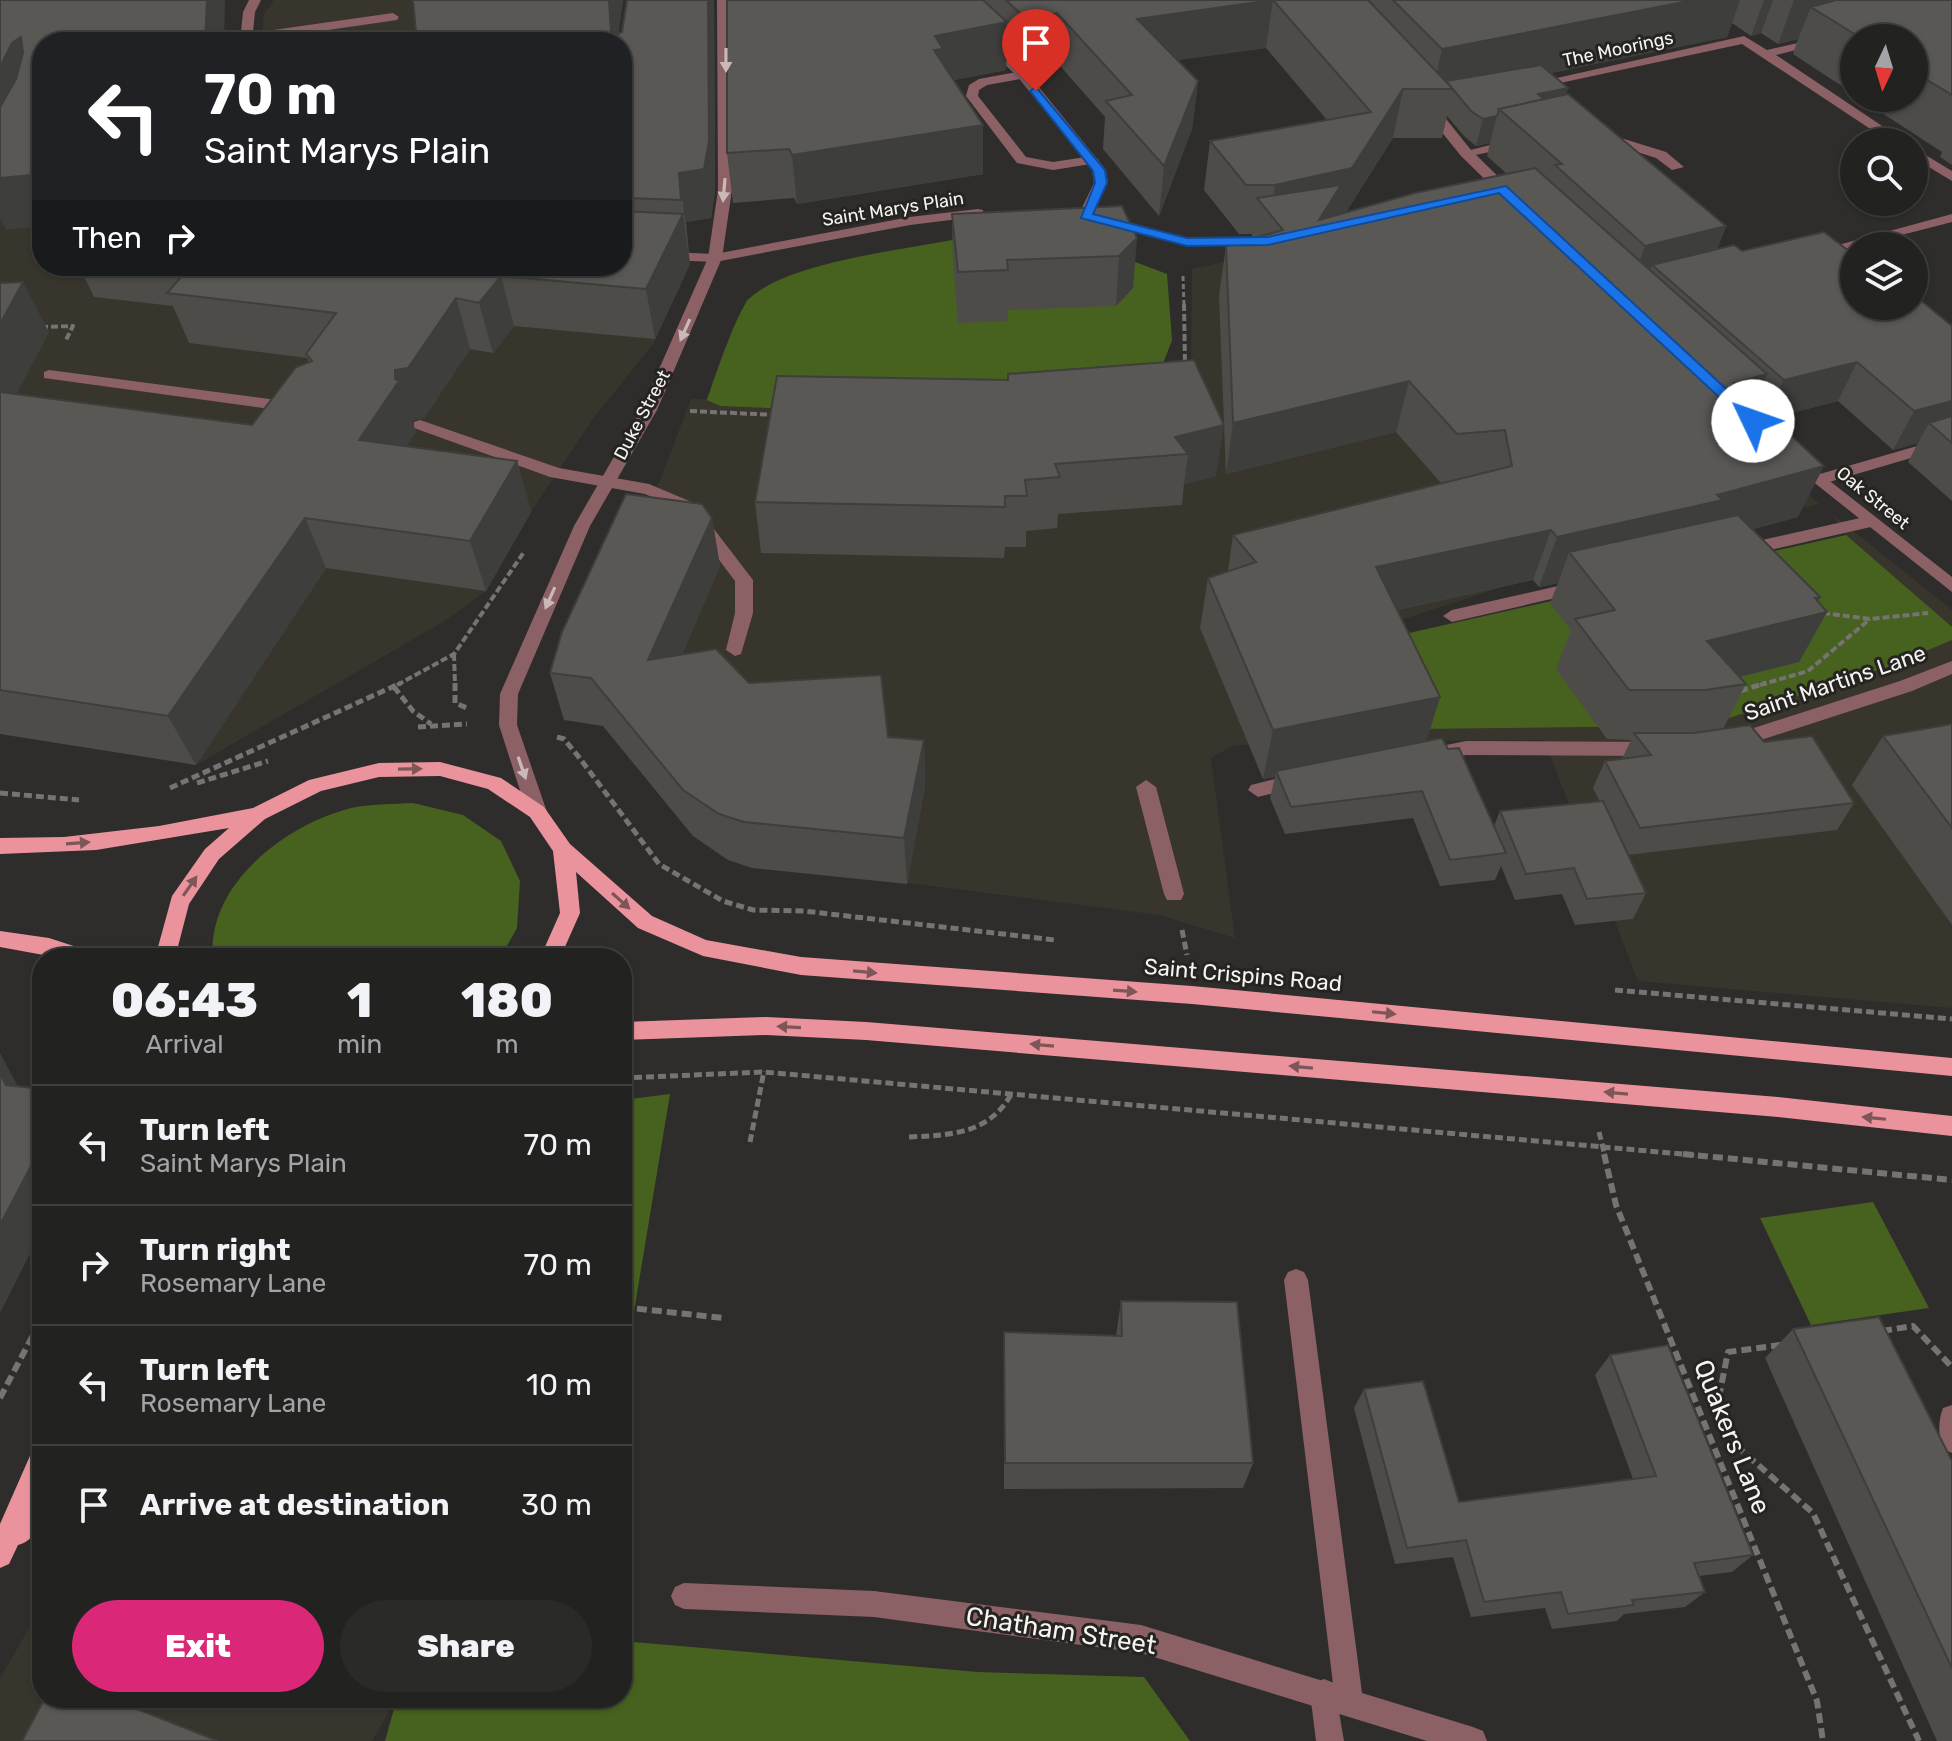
<!DOCTYPE html>
<style>
body{margin:0;font-family:Rubik,sans-serif;background:#2a2a29;color:#f1f3f6;height:100vh;display:flex;flex-direction:column;font-size:30px;white-space:nowrap}
*{box-sizing:border-box;margin:0}
p{font-size:26px;color:#a2a4a5}
.icon{flex:none;width:44px;height:44px;fill:none;stroke:currentColor;stroke-width:2;stroke-linecap:round;stroke-linejoin:round}
.map{position:relative;flex:1;overflow:hidden}
.details{position:absolute;left:32px;top:948px;width:600px;height:760px;display:flex;flex-direction:column;background:#222220;border-radius:32px;box-shadow:0 2px 6px #0004,0 0 0 2px #3f3f3e}
.details>*{flex:none}
.hud{position:absolute;left:32px;top:32px;width:600px;height:244px;border-radius:32px;box-shadow:0 2px 6px #0004,0 0 0 2px #3f3f3e;background:#202124;color:#fff;overflow:hidden}
.needle{width:52px;rotate:184deg}
.fabs{position:absolute;left:1840px;top:24px;display:grid;gap:16px}
.fabs a{display:grid;place-items:center;width:88px;height:88px;border-radius:50%;background:#222220;box-shadow:0 2px 6px #0004,0 0 0 2px #3f3f3e;font-size:40px}
.pin{position:absolute;display:grid;place-items:center;width:68px;height:68px;color:#fff;margin:-82px -34px;border-radius:50% 50% 50% 0;rotate:-45deg;box-shadow:0 0 8px #0007}
.pin .icon{rotate:45deg}
.me{position:absolute;width:88px;margin:-44px;rotate:312deg;stroke-linejoin:round;filter:drop-shadow(0 0 6px #0008)}
.turn{display:flex;align-items:center;gap:28px;height:168px;padding:0 40px;font-size:36px}
.turn .icon{width:104px;height:104px;stroke-width:2.5}
.turn b{display:block;font-size:56px;line-height:68px}
.then{display:flex;align-items:center;height:76px;padding:0 40px;background:#0003;gap:16px;font-size:30px}
.eta{display:flex;justify-content:space-evenly;align-items:center;height:136px;text-align:center}
.eta b{font-size:48px;font-weight:800;line-height:56px}
.action{display:flex;gap:16px;margin-top:auto;padding:16px 40px}
.action a{flex:1;height:92px;border-radius:48px;background:#db2777;color:#fff;font-size:32px;font-weight:800;line-height:92px;text-align:center}
.action a+a{background:#2a2a29;color:#f1f3f6}
ul{padding:0;list-style:none}
li{display:flex;align-items:center;gap:24px;height:120px;padding:0 40px;border-top:2px solid #3f3f3e}
li div{flex:1}
li b{display:block;font-size:30px}
li em{font-style:normal}
.map>svg:first-child{display:block}
</style>
<div class="map">
<svg width="1952" height="1741" viewBox="0 0 1952 1741">
<rect width="100%" height="100%" fill="#2e2d2b"/>
<path fill="#38352d" d="M274,0H577L533,42H261L264,14Z
M42,137V266L622,265L687,271L654,343L592,420L531,512L486,591L443,622L196,765L0,731V194Z
M1496,201L1819,504L1611,551L1371,630L1375,640L1846,535L1832,514L1952,610V1008L1638,981L1544,740L1422,741L1416,729L1233,746L1211,758L1235,938L1159,915L728,860L693,836L617,743L631,730L577,722L636,543L691,399L1006,401L1191,365L1192,269Z
M42,1606V1698H397L372,1741H0V1678Z"/>
<path fill="#47611f" d="M962,238L1117,255L1167,274L1172,340L1154,386L721,406L707,400C714,380 737,310 750,298C790,261 906,250 962,238Z
M1846,535L1952,627V640L1888,667L1726,719L1667,726L1417,729L1374,641Z
M413,803L463,815L501,841L520,881L517,928L500,958H213C206,883 290,821 356,807C374,804 394,804 413,803Z
M1873,1202L1929,1308L1811,1325L1760,1218Z"/>
<path fill="#47621e" d="M824,266L847,275L851,290L844,304L773,344L763,367L779,381H860L900,374H963L1038,383L1073,374L1113,339L1145,331L1168,332L1172,340L1154,386L872,412L721,406L707,400L747,300L791,275Z
M670,1094L622,1384V1100Z
M622,1641L978,1672L1144,1677L1190,1741H385L397,1698H622Z"/>
<g fill="none" stroke-linecap="round" stroke-linejoin="round">
<path stroke="#757472" stroke-width="3" stroke-dasharray="5 3" stroke-linecap="butt" d="M1183,276L1184,306"/>
<path stroke="#757472" stroke-width="4" stroke-dasharray="7 3" stroke-linecap="butt" d="M1184,304L1185,365
M41,327L73,326L65,342
M690,411L776,415
M1823,613L1870,619L1928,613
M454,654L455,685
M397,685L454,654L524,552
M1760,685L1808,671L1870,619"/>
<path stroke="#757472" stroke-width="5" stroke-dasharray="8 4" stroke-linecap="butt" d="M455,683V703L467,708
M394,687L413,711L431,724
M1740,691L1766,683
M418,727L467,724
M557,737L564,739L578,756L659,864L723,901L753,910L804,911L1055,940
M197,783L268,761
M170,788L401,683
M0,793L79,800
M1182,930L1187,955
M1615,990L1952,1019
M622,1078L764,1072L1704,1156
M1599,1132L1605,1156
M909,1137C952,1135 989,1134 1012,1093
M750,1142L764,1071"/>
<path stroke="#757472" stroke-width="6" stroke-dasharray="10 5" stroke-linecap="butt" d="M1604,1154L1616,1205L1817,1701L1823,1741
M1683,1154L1952,1180
M622,1307L723,1318
M1882,1331L1913,1326L1952,1367
M1781,1345L1728,1352L1719,1397L1740,1449L1813,1513L1919,1741
M0,1398L42,1318"/>
<path fill="#8c6166" fill-rule="evenodd" d="M393,13L399,17L397,20L246,42L240,38L246,34Z
M1022,71L1028,75L1026,78L987,85L979,90L978,96L1026,157L1053,162L1092,156L1099,160L1097,163L1053,170L1017,163L966,96L969,85L979,79Z
M1608,134L1666,152L1684,167L1672,170L1656,158L1603,141V135Z
M1513,139L1518,140V146L1466,157L1459,153Z
M622,152L629,156L634,238L627,242L622,241Z
M49,370L293,402L301,407L293,412L44,378V372Z
M420,420L559,468L649,484L694,503L753,580V613L741,654L735,656L726,650L735,613V581L682,511L645,494L550,477L414,428V422Z
M1869,516L1877,522L1875,526L1744,556L1736,550L1744,544Z
M1580,581L1589,587L1586,591L1452,622L1443,616L1452,610Z
M1146,780L1156,787L1184,894L1181,900H1167L1164,894L1136,787Z
M684,1583L874,1591L884,1594L887,1604L884,1614L874,1617L684,1609L675,1605L671,1596L675,1587Z
M1324,1679L1334,1683L1344,1741H1316L1310,1693L1314,1683Z"/>
<path fill="#8c6166" fill-rule="evenodd" d="M1744,36L1767,50L1824,37V43L1776,55L1906,142H1890L1742,44L1532,89L1526,85Z
M1914,148L1952,171V181L1914,158Z"/>
<path fill="#8c6166" fill-rule="evenodd" d="M249,0H261L255,12L252,42H240L243,12Z
M984,39H992L1025,70L1106,170L1108,183L1090,219L1078,216L1094,183L1092,170L1017,76L984,45Z
M978,209L983,210V216L910,225L715,262L622,258V250L715,254L910,217Z
M1952,214V222L1816,257L1809,253Z
M1105,216L1187,238H1262L1269,242L1262,246H1187L1100,223V217Z
M1952,436V446L1819,485L1811,480L1813,476Z
M1952,661V674L1912,691L1733,749L1724,742L1726,737L1900,681Z
M1466,741L1653,742L1662,749L1653,756L1466,755L1434,761L1425,754L1427,749Z
M1296,774L1306,781L1303,786L1258,797L1248,790L1251,785Z
M1296,1269L1304,1272L1308,1280L1362,1693L1473,1727L1483,1731L1487,1741H1427L1141,1653L874,1617L864,1614L861,1604L864,1594L874,1591L1141,1625L1333,1684L1284,1280L1288,1272Z
M1952,1405V1453L1943,1449C1938,1436 1938,1421 1943,1408Z"/>
<path fill="#8c6166" fill-rule="evenodd" d="M717,0H729L732,190L722,258L657,410L590,526L518,694L517,725L547,812L537,819L527,812L499,725L500,694L574,526L641,410L708,258L718,190Z
M1424,104H1434L1471,150L1515,193V199H1505L1461,156L1424,110Z
M1798,456L1952,577V592L1792,465V457Z"/>
<path fill="#eb939d" fill-rule="evenodd" d="M440,762L501,778L544,807L570,844L652,916L706,940L801,957L1192,986L1952,1058V1076L1192,1004L801,975L703,956L638,928L576,872L580,913L560,958H540L560,913L553,851L530,817L488,789L440,776L379,777L321,791L265,819L219,859L189,904L175,958H155L172,896L205,849L229,828L96,850L0,854V838L64,837L159,826L253,808L309,780L379,763Z
M0,931L49,938L92,952L95,958H60L0,947Z
M766,1017L866,1022L1778,1097L1952,1116V1136L1778,1117L866,1040L766,1035L622,1040V1022Z
M42,1445C42,1474 54,1536 18,1545L9,1564L0,1568V1524L33,1449Z"/>
</g>
<path fill="#4d4c49" fill-rule="evenodd" d="M413,0H623L618,34L622,32L627,0H714L715,190L711,218L686,222L690,264L655,339L514,326L493,353L470,349L424,418L412,420L416,432L406,446L517,461L531,512L486,591L326,568L196,765L0,734V283L49,332L16,394L252,425L309,362L307,358L189,343L173,306L94,297L79,266H622L631,212L628,198V152L622,149V42Z
M727,0H1952V165L1940,157L1942,152L1859,98H1914V38H1854V94L1793,54L1798,39L1778,44L1761,33L1751,36L1732,23L1727,37L1551,73L1568,88L1566,95L1726,226L1717,249L1742,251L1854,255L1952,326V501L1908,462L1918,443L1893,450L1838,401L1772,418L1798,517L1752,529L1827,612L1799,662L1739,677L1746,684L1723,729L1764,742L1854,803L1837,830L1628,855L1646,893L1633,919L1575,925L1562,894L1515,900L1501,866L1495,880L1440,886L1413,818L1285,834L1270,798L1275,777L1263,779L1200,628L1208,578L1228,571L1233,535L1441,483L1396,432L1226,474L1219,296L1226,246L1252,239V234H1239L1204,190L1210,141L1327,120L1266,48L1177,60L1198,81L1192,129L1159,216L1103,149L1105,117L1055,60L1025,66L1007,48L1006,70L954,80L983,174L797,204L794,198L733,203L727,153ZM1447,116L1465,137L1476,146L1490,143L1487,156L1507,174L1346,212L1393,138H1442ZM1533,580L1539,587L1558,583L1550,603L1571,630L1556,669L1607,739L1631,740L1622,759L1605,761L1593,788L1600,802L1500,811L1494,826L1448,749L1426,741L1440,697L1397,610Z
M1122,206L1133,288L1116,306L1008,310V321L958,323L953,264L952,214Z
M1194,360L1216,476L1184,484L1182,505L1058,514L1057,528L1026,531V547H1005L1004,558L761,553L755,502L1008,380Z
M712,518L720,566L682,654L749,683L888,737L924,740L925,787L907,884L752,868L728,860L693,836L603,726L564,720L550,673Z
M1952,724V925L1852,785L1883,736Z
M1121,1301L1253,1463L1243,1488L1004,1489V1332L1116,1336Z
M1793,1329L1952,1461V1741H1937L1765,1358Z
M1610,1355L1753,1555L1732,1572L1699,1576L1705,1592L1685,1607L1624,1614L1617,1621L1552,1629L1545,1608L1471,1617L1453,1557L1395,1564L1354,1408L1364,1389L1459,1502L1633,1479L1595,1375Z"/>
<path fill="#3e3e3c" d="M207,0H225L224,42H205Z
M609,0H623L617,42L611,33Z
M708,0H714L715,190L711,218L686,222L689,250L679,173Z
M1273,0L1266,48L1133,66L1137,19Z
M1694,0H1740L1727,37L1456,92L1446,81L1433,89L1442,49Z
M1764,0H1773L1761,33L1751,36Z
M1794,0H1845L1811,7L1798,39L1778,44Z
M1057,13L1055,60L1025,66L1026,19Z
M1007,22L1006,70L944,82L935,98V36Z
M21,37L42,84L0,165V67L12,43Z
M1198,81L1192,129L1159,216L1164,166Z
M1568,88L1561,115L1538,94Z
M1403,89L1393,138L1343,217L1318,223L1271,214L1275,185Z
M1497,116L1490,143L1476,146L1483,119Z
M983,125V174L797,204L792,155Z
M42,174V226L6,230L0,218V178Z
M683,214L690,264L655,339L646,289Z
M1726,226L1708,274L1652,265L1643,291L1628,295L1645,246Z
M1137,238L1133,288L1116,306L1119,256Z
M501,276L514,326L493,353L479,303Z
M23,282L49,332L0,425V324Z
M456,298L470,349L424,418L412,420L416,432L377,490L359,440L395,370Z
M1857,362L1838,401L1767,419L1784,380Z
M1767,374L1744,425L1734,383Z
M1409,381L1396,432L1226,474L1233,423Z
M1952,401V434L1929,423L1918,443L1893,450L1914,411Z
M1224,425L1216,476L1184,484L1188,454L1175,437Z
M517,461L531,512L486,591L470,541Z
M1824,466L1798,517L1704,543L1569,552L1558,583L1539,587L1557,537Z
M305,518L326,568L196,765L168,716Z
M712,518L720,566L658,708L648,660Z
M1551,530L1533,580L1363,617L1376,567Z
M1820,597L1810,616L1827,612L1799,662L1683,691L1707,641Z
M1440,697L1425,746L1276,771L1275,777L1263,779L1273,730Z
M924,740L925,787L907,884L904,838Z
M0,1053L34,1116L6,1085L0,1073Z
M42,1145V1230L0,1313V1225Z"/>
<path fill="#595855" stroke="#3e3e3c" stroke-width="2" d="M0,0H207L205,42H42V174L0,178V107L16,79L23,53L21,37L12,43L0,67Z
M413,0H609L611,33L614,36L622,32L627,0H708L709,141L704,169L679,173L681,200L628,198V118L622,105V42H417Z
M727,0H983L1007,22L935,36L943,49L934,50L983,125L792,155L789,149L727,153Z
M1006,0H1368L1453,89H1403L1352,168L1275,185H1246L1210,141L1371,112L1273,0L1137,19L1198,81L1164,166L1106,101L1132,95L1057,13L1026,19Z
M1393,0H1694L1442,49Z
M1836,0H1952V95L1914,72V38H1861L1811,7Z
M1541,65L1568,88L1538,94L1544,99L1499,109L1497,116L1483,119L1471,111L1446,81Z
M1568,94L1726,226L1645,246L1555,165L1562,164L1499,109Z
M1535,168L1767,374L1734,383L1824,466L1717,495L1723,500L1557,537L1551,530L1376,567L1440,697L1273,730L1208,578L1256,562L1233,535L1512,466L1505,430L1457,434L1409,381L1233,423L1226,246L1283,230L1257,198L1341,185L1319,220L1415,193Z
M1122,206L1137,238L1119,256L1007,260L1008,270L958,272L952,214Z
M622,211L683,214L646,289L501,276L479,303L456,298L408,368L395,370V379L399,381L359,440L517,461L470,541L305,518L168,716L0,690V392L252,425L296,367L312,361L306,354L336,313L167,293L188,269L160,266H622Z
M1824,232L1854,255V306H1914V295L1952,326V401L1914,411L1857,362L1784,380L1652,265L1734,245L1742,251Z
M23,282L0,324V283Z
M1194,360L1224,425L1175,437L1188,454L1055,464L1060,477L1025,480L1027,496H1005V507L755,502L777,376L1008,380V374Z
M1952,416V443L1929,423Z
M626,494L702,504L712,518L648,660L716,649L749,683L881,675L888,737L924,740L904,838L744,822L719,814L683,790L591,678L550,673L562,632Z
M1738,515L1820,597L1815,598L1827,612L1707,641L1746,684L1705,690H1629L1575,619L1615,610L1569,552Z
M1952,724V828L1883,736Z
M1750,725L1764,742L1812,736L1854,803L1640,828L1605,761L1651,755L1634,733H1694Z
M1442,738L1448,749L1459,748L1506,853L1450,860L1422,791L1291,807L1276,771Z
M1603,801L1646,893L1587,899L1574,868L1526,874L1500,811Z
M0,1073L6,1085L42,1089V1145L0,1225Z
M1121,1301L1237,1302L1253,1463H1005L1004,1332L1122,1336Z
M1879,1317L1952,1461V1668L1793,1329Z
M1668,1345L1753,1555L1694,1563L1705,1592L1632,1600L1634,1605L1568,1614L1561,1592L1484,1602L1466,1540L1407,1548L1364,1389L1423,1381L1459,1502L1656,1476L1610,1355Z
M45,1698H109L218,1741H22Z"/>
<defs><path id="oneway-solid" d="M-6-.8H1V-3.2L6.5 0L1 3.2V.8H-6Z" transform="scale(2)"/></defs>
<g fill="#cbb9ba">
<use href="#oneway-solid" transform="translate(726 60) rotate(90)"/>
<use href="#oneway-solid" transform="translate(724 190) rotate(95)"/>
<use href="#oneway-solid" transform="translate(685 330) rotate(114)"/>
<use href="#oneway-solid" transform="translate(550 598) rotate(114)"/>
<use href="#oneway-solid" transform="translate(522 768) rotate(71)"/>
</g>
<g fill="#7e5659">
<use href="#oneway-solid" transform="translate(410 769) rotate(-1)"/>
<use href="#oneway-solid" transform="translate(78 843) rotate(-4)"/>
<use href="#oneway-solid" transform="translate(190 886) rotate(-55)"/>
<use href="#oneway-solid" transform="translate(621 901) rotate(42)"/>
<use href="#oneway-solid" transform="translate(865 972) rotate(5)"/>
<use href="#oneway-solid" transform="translate(1125 991) rotate(4)"/>
<use href="#oneway-solid" transform="translate(1384 1013) rotate(6)"/>
<use href="#oneway-solid" transform="translate(789 1027) rotate(-177)"/>
<use href="#oneway-solid" transform="translate(1042 1045) rotate(-175)"/>
<use href="#oneway-solid" transform="translate(1301 1067) rotate(-175)"/>
<use href="#oneway-solid" transform="translate(1616 1093) rotate(-175)"/>
<use href="#oneway-solid" transform="translate(1874 1118) rotate(-174)"/>
</g>
<path fill="#1a73e8" stroke="#114b97" stroke-width="2" d="M1036,87L1105,170L1107,183L1093,214L1187,238L1268,237L1506,186L1761,421L1748,424L1499,193L1268,245L1187,246L1081,218L1095,183L1093,171L1030,91Z"/>
<g text-anchor="middle" dominant-baseline="central" stroke-width="6" stroke-linejoin="round" paint-order="stroke">
<g font-size="18" fill="#f5f4f2" stroke="#252421">
<text transform="translate(1618 49) rotate(-12)">The Moorings</text>
<text transform="translate(893 209) rotate(-9)">Saint Marys Plain</text>
<text transform="translate(642 415) rotate(-62)">Duke Street</text>
<text transform="translate(1873 498) rotate(39)">Oak Street</text>
</g>
<g font-size="22" fill="#f5f4f2" stroke="#252421">
<text transform="translate(1835 683) rotate(-19)">Saint Martins Lane</text>
<text transform="translate(1243 975) rotate(5)">Saint Crispins Road</text>
</g>
<g font-size="26" fill="#f5f4f2" stroke="#252421">
<text transform="translate(1732 1437) rotate(68)">Quakers Lane</text>
<text transform="translate(1061 1631) rotate(9)">Chatham Street</text>
</g>
</g>
</svg>
<div class="fabs">
<a><svg class="needle" viewBox="-14 -14 28 28"><path d="M0-13l5 13h-10z" fill="#e53935"/><path d="M0 13l5-13h-10z" fill="#a2a4a5"/></svg></a>
<a><svg class="icon" aria-label="search" viewBox="0 0 24 24"><circle cx="10" cy="10" r="6"/><path d="M15 15l6 6"/></svg></a>
<a><svg class="icon" aria-label="layers" viewBox="0 0 24 24"><path d="M12 4l9 5-9 5-9-5zM3 14l9 5 9-5"/></svg></a>
</div>
<div class="pin" style="left:1036px;top:91px;background:#d93025"><svg class="icon" aria-label="arrive" viewBox="0 0 24 24"><path d="M6 21V4h12l-3 4 3 4H6"/></svg></div>
<svg class="me" style="left:1753px;top:421px" viewBox="-20 -20 40 40"><circle r="19" fill="#fff"/><path d="M0-13L10 11 0 6-10 11z" fill="#1a73e8"/></svg>
<div class="hud">
<div class="turn"><svg class="icon" aria-label="left" viewBox="0 0 24 24"><path d="M17 20v-9H6M10 6l-5 5 5 5"/></svg><div><b>70 m</b>Saint Marys Plain</div></div>
<div class="then">Then<svg class="icon" aria-label="right" viewBox="0 0 24 24"><path d="M7 20v-9h11M14 6l5 5-5 5"/></svg></div>
</div>
<section class="details">
<div class="eta">
<div><b>06:43</b><p>Arrival</p></div>
<div><b>1</b><p>min</p></div>
<div><b>180</b><p>m</p></div>
</div>
<ul>
<li><svg class="icon" aria-label="left" viewBox="0 0 24 24"><path d="M17 20v-9H6M10 6l-5 5 5 5"/></svg><div><b>Turn left</b><p>Saint Marys Plain</p></div><em>70 m</em></li>
<li><svg class="icon" aria-label="right" viewBox="0 0 24 24"><path d="M7 20v-9h11M14 6l5 5-5 5"/></svg><div><b>Turn right</b><p>Rosemary Lane</p></div><em>70 m</em></li>
<li><svg class="icon" aria-label="left" viewBox="0 0 24 24"><path d="M17 20v-9H6M10 6l-5 5 5 5"/></svg><div><b>Turn left</b><p>Rosemary Lane</p></div><em>10 m</em></li>
<li><svg class="icon" aria-label="arrive" viewBox="0 0 24 24"><path d="M6 21V4h12l-3 4 3 4H6"/></svg><div><b>Arrive at destination</b></div><em>30 m</em></li>
</ul>
<div class="action"><a>Exit</a><a>Share</a></div>
</section>
</div>
